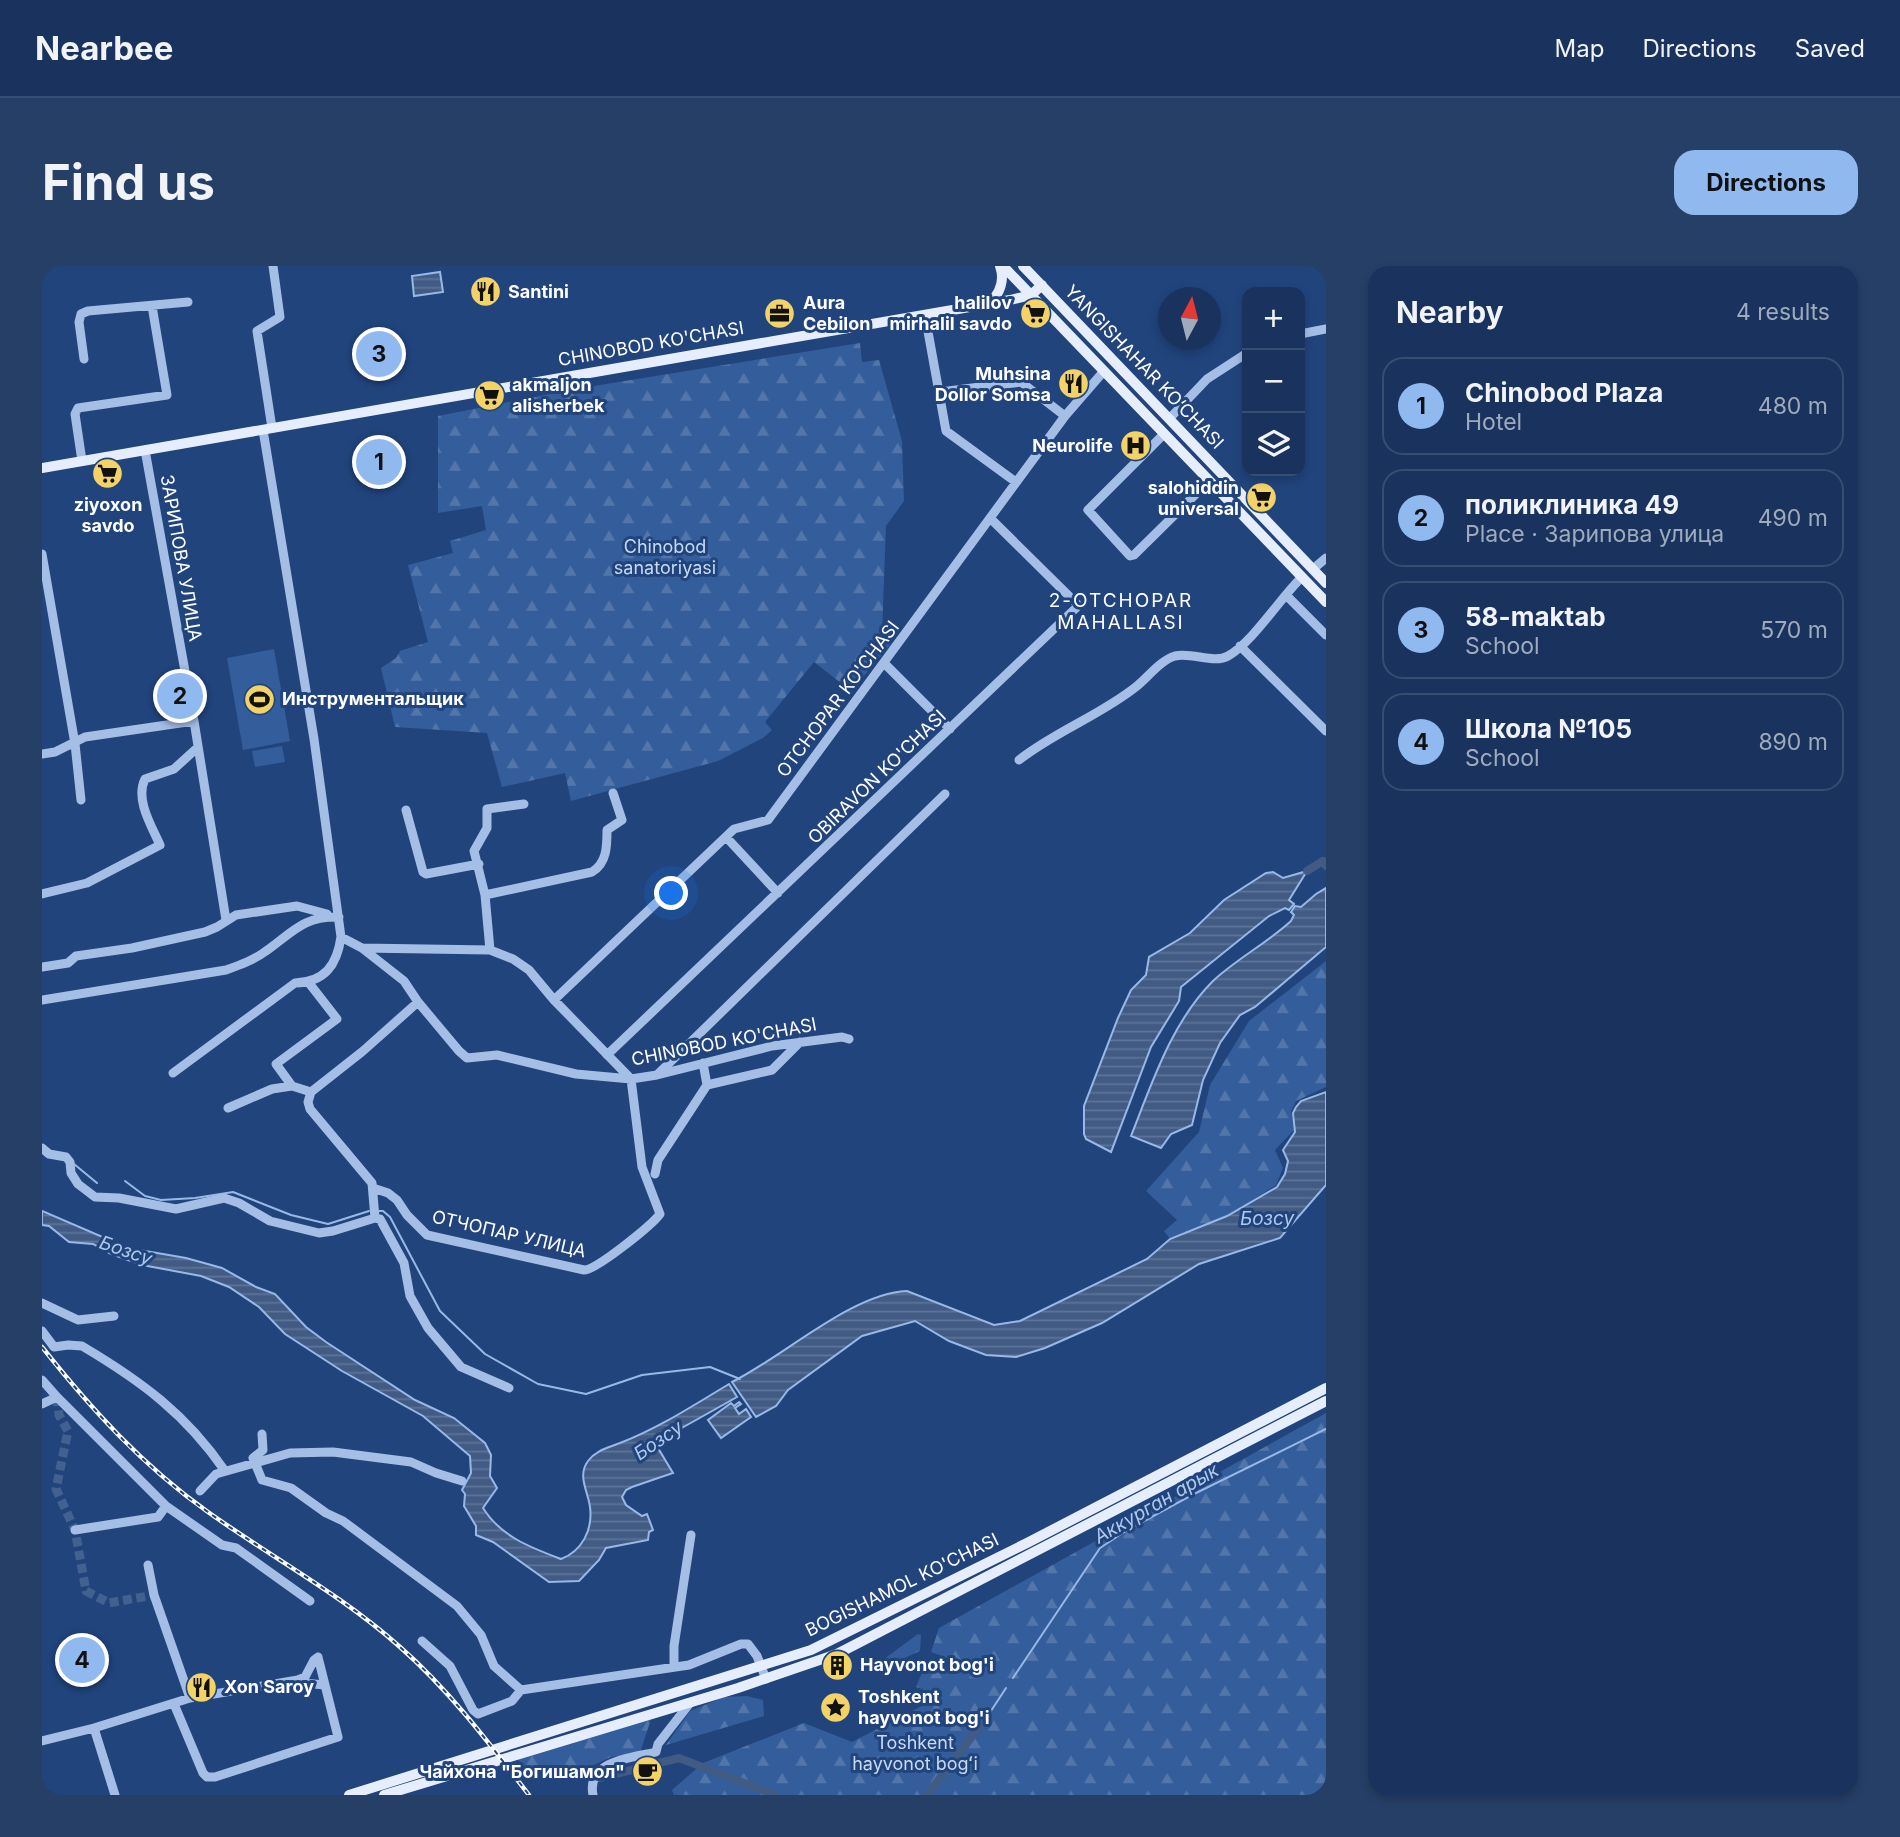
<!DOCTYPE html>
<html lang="en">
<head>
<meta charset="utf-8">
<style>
	body { margin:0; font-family:Inter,sans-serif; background:#263f67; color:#f1f3f6 }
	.controls { position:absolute; right:21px; top:21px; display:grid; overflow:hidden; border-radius:14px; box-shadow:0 4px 10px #0003 }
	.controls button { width:63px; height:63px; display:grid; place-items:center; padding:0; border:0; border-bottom:2px solid #374e73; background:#19335e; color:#f1f3f6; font:35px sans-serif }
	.compass { position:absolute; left:1116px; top:21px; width:63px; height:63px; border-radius:50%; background:#19335e; box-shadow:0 4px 10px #0003; rotate:7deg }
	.you { position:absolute; left:630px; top:628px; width:24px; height:24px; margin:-18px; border:5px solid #fff; border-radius:50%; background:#1a73e8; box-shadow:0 0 0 10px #1a73e833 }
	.badge { display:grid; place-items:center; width:46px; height:46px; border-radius:50%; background:#90b9f0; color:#111; font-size:23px; font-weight:700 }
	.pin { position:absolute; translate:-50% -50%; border:4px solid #fff; box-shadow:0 2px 7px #0006 }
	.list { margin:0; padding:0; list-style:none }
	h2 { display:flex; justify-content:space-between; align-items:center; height:91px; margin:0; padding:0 28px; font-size:30px }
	h2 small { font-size:23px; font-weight:400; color:#9faabc }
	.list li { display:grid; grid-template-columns:46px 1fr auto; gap:21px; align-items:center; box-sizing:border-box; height:98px; margin:0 14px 14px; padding:0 14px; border:2px solid #374e73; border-radius:21px }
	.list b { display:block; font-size:26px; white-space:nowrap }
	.list p { margin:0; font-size:23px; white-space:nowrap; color:#9faabc }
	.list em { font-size:23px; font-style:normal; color:#9faabc }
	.icon { flex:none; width:38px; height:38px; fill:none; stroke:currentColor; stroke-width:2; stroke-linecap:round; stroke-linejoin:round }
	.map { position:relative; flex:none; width:1284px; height:1529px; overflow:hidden; border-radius:21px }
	header { display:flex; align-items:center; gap:42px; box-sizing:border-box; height:98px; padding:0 35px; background:#19335e; border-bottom:2px solid #374e73 }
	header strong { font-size:33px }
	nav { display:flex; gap:38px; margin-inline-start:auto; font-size:24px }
	.intro { display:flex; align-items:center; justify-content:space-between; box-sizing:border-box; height:168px; padding:0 42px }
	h1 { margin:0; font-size:49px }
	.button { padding:18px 32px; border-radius:21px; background:#90b9f0; color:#111; font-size:24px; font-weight:700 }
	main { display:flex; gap:42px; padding:0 42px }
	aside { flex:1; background:#19335e; border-radius:21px; box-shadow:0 4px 10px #0003 }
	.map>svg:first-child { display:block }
	.grass { fill:url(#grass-dots) }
	.forest { fill:url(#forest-firs) }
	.pitch { fill:#345d9b }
	.water { fill:url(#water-rules); stroke:#98b9e7; stroke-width:2 }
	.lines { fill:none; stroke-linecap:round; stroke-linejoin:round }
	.stream { stroke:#98b9e7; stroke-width:2 }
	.canal { stroke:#415b85; stroke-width:8 }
	.minor-tunnel { stroke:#426090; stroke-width:9; stroke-dasharray:9 4.5; stroke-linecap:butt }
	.minor { stroke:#a4bee6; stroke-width:9 }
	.major { stroke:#e6edfd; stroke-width:10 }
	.rail-casing { stroke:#fff; stroke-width:4.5 }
	.rail { stroke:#21447d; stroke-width:2; stroke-dasharray:5; stroke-linecap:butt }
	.labels { text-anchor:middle; stroke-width:6; stroke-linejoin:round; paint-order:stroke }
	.poi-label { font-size:18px; font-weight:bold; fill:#fff; stroke:#21447d; text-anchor:start }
	.street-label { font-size:18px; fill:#fff; stroke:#21447d }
	.park-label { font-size:18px; fill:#c8daf5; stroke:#21447d }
	.neighbourhood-label { font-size:19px; letter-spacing:2px; fill:#fff; stroke:#21447d }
	.water-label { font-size:19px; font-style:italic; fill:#afc9ee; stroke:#21447d }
</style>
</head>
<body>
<header>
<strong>Nearbee</strong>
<nav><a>Map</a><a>Directions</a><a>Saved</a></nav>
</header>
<div class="intro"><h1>Find us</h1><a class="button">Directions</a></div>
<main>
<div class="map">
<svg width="1284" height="1529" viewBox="0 0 1284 1529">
	<defs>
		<pattern id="grass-dots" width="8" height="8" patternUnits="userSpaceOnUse" patternTransform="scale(1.75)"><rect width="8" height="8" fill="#345d9b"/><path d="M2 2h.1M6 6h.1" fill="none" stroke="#5275aa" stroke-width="1.8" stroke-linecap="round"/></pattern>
		<pattern id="forest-firs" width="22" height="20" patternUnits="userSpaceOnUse" patternTransform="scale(1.75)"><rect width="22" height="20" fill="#345d9b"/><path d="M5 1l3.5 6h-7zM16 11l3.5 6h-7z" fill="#5275aa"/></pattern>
		<pattern id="water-rules" width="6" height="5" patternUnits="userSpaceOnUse" patternTransform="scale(1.75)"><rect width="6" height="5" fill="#415b85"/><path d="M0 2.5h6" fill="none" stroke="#5e7497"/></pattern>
	</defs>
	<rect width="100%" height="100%" fill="#21447d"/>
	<!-- grass -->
	<path class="grass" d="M782 1439a10 10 0 1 1 20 0a10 10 0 1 1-20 0Z"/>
	<!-- forest -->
	<path class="forest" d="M818,77L820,96L837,94L860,175L862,235L844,260L840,368L850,377L809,425L772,396L723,456L730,464L721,472L676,495L529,535L523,507L460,521L445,467L353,461L339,402L354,392L358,385L386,376L366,299L411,287L408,275L444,264L440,240L396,247V150L533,123Z
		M1284,695V821L1254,835L1249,845L1253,863L1233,884L1241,902L1234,919L1185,950L1128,973L1122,965L1135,954L1104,925L1157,866L1168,819L1207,755Z
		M1284,1147V1529H632L630,1524L661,1497L762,1457L810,1476L899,1430L874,1421L883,1399L903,1408L908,1393L889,1386L897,1362Z
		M876,1368L879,1369L878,1385L840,1402L837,1401L838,1396Z
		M705,1430L721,1434L722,1450L624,1479L648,1445L682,1431Z
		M609,1453L598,1487L569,1491L545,1502L513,1504L497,1515L475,1493Z"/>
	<!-- pitch -->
	<path class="pitch" d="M232,383L248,475L201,484L185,392Z
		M240,480L243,496L213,501L210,485Z"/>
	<!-- water -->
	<path class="water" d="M398,6L401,26L372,30L370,10Z
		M1265,605L1247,634L1252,638L1247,644L1243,642L1227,650L1139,721L1137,735L1109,781L1069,886L1044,873L1042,868V840L1076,752L1089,724L1104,709L1107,691L1148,667L1182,634L1224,607L1231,606L1241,612Z
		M1284,622V681L1213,741L1198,749L1178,777L1161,814L1150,859L1129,868L1119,882L1089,870C1110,817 1130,755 1172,714C1196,692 1225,677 1249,655L1252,649L1249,646L1253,640L1259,641L1274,628Z
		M1284,826V919L1238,972L1157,998L1060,1057L1003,1082L974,1091L944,1089L907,1075L873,1055L820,1070L746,1124L734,1140L714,1151L690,1116C741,1091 810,1027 865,1025L952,1059L978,1055L1105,993L1128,973L1185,950L1235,921L1243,908L1246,895L1241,884L1253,866L1251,847L1254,841L1259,835Z
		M0,945L86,982L144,992L180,1002L214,1021L233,1028L264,1061L284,1076L373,1134L412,1152L443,1177L449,1189L448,1210L455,1222L441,1242C459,1271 490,1282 519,1293C540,1285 551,1264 548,1241C546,1225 535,1210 546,1195C554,1184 566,1182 578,1177C617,1162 652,1139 687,1118L695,1131L613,1177L631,1207L590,1221L584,1224L580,1231L584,1239L600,1250L605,1248L611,1264L607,1266L606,1274L564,1282L557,1294L537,1315L507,1316L451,1276L434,1269V1260L422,1240L423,1228L420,1224L429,1207L428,1190L381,1150L300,1105L243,1068L217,1041L187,1021L159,1010L100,999L69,988L51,978L27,976L7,960L0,959Z
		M697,1136L699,1138L693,1142L697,1148L704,1143L709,1151L679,1172L666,1154L689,1137L692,1140Z"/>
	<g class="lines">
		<!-- stream -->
		<path class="stream" d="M32,898L55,917
			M83,915L103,930L119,934L153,932L191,926L249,949L286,958L327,945
			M336,945H341L348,951L398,1045L443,1088L496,1118L544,1128L600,1109L668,1101L698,1113
			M971,1412L1058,1282L1082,1266L1150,1229L1284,1163
			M945,1451L964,1422"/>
		<!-- canal -->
		<path class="canal" d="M1265,605L1281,595L1284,600
			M558,1512L637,1492L733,1529
			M885,1529L945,1451"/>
		<!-- minor-tunnel -->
		<path class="minor-tunnel" d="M15,1131L17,1149L26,1165L14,1223L33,1264L44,1325L67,1337L112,1329"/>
		<!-- minor -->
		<path class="minor" d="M883,49L904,165L974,216
			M1258,68L1284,63
			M42,93L37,56L39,48L46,45L146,36
			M898,126L979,116L1023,150
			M1127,153L1165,113L1205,87
			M230,162L215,65L238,51L231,0
			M1122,168L1046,244L1088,290L1092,289L1167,215
			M103,184L152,455L184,654
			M40,195L33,148L36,142L125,129L110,40
			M0,288L33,478L39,534
			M1271,303L1284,292
			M1245,330L1284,369
			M1198,380L1284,465
			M843,398L908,463
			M0,488L13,486L43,471L152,455
			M977,494C1014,465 1059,449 1095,420C1106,411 1119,394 1133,390C1150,386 1172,398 1186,390C1211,376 1239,331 1260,311
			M364,544L381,606L384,608L437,598
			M684,571L736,627
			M0,628L45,617L118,579C109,559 93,533 103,513L132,503L155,482
			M443,629L550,606C565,597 565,580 565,564L580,554L571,527
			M299,671L320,682L448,684L471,693L487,704L512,734L589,813L600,901L618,948C609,960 554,1004 542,1004L385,969L365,949L355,934L346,927L331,922
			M320,682L362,715L376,736L417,785L425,792L455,789L534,808L589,813L615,809L730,780L800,771L807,773
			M448,684L443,629L432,585L445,562V543L482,538
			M0,701L26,697L34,690L90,682L163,666L175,661L194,649L255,640L285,648
			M267,717L295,753L234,798L250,820L269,826
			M0,734L184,704C198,699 212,694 224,685C251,666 261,650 297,651
			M512,734L692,563L726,554L1023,150L1062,105
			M565,789L1035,341V338L949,253
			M131,807L253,717C283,716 295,699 299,671L272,473L221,164
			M616,808L903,528
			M665,819L730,804L758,776
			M186,842L230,823L250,820
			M0,882L7,888L24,891L28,896L29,907L36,918L53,931L77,932L134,943L182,932L197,937L228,955L277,967L291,965L333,952L338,953L362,997L368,1030L386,1062L419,1101L467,1122
			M613,908L616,894L665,819L661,797
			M333,952L330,917L268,843L266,836L269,826L321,785L376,736
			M0,1037L36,1054L72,1050
			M0,1065L12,1081L26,1079L40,1080C99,1115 144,1148 183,1205
			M0,1114L15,1131L0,1138
			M15,1131L124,1240L180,1279L194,1282L268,1335
			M220,1168L221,1184L211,1192L220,1214L249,1222L284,1247L301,1255L415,1340L439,1369L452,1400L479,1424
			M158,1225L174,1208L248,1187L291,1186L369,1196L394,1207L420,1215
			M33,1264L116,1251L124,1240
			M106,1299L112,1329L148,1432
			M380,1375L408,1400L431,1444L436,1448L470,1435L479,1424L647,1399L699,1378H706L715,1390L724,1413
			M632,1401V1380L649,1269
			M256,1414L261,1417L283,1419
			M132,1438L161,1507L165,1511H173L296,1471L276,1391
			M52,1462L73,1529
			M0,1475L52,1462L148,1432L256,1414L263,1411L272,1394L276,1391
			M551,1529C544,1494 590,1492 614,1486L616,1478L648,1437"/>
		<!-- major -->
		<path class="major" d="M961,0L1284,336
			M981,0L1284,317
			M948,37C958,27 963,14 958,0
			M0,202L968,34L989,29L1000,19
			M307,1529L769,1384L985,1277L1284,1122
			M342,1529L696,1422L795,1388L1284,1135"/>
		<defs>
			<path id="rail" d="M0,1081C49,1143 101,1200 166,1246C229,1291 300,1329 358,1381C407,1424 447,1477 487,1529"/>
		</defs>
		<!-- rail casing -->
		<use href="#rail" class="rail-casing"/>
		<!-- rail -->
		<use href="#rail" class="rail"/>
	</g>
	<!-- icons -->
	<defs>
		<symbol id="restaurant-disc" viewBox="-11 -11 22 22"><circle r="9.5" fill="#f3d266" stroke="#21447d"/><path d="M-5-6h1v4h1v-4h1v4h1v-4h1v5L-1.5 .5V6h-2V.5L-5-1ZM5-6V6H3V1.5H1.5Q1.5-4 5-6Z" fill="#111"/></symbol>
		<symbol id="office-disc" viewBox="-11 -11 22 22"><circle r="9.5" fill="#f3d266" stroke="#21447d"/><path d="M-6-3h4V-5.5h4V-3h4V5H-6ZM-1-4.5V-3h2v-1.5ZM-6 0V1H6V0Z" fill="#111"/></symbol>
		<symbol id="supermarket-disc" viewBox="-11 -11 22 22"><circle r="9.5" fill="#f3d266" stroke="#21447d"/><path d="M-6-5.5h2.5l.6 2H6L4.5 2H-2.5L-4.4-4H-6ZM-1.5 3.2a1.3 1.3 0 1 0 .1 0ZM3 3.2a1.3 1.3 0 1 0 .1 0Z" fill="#111"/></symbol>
		<symbol id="hospital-disc" viewBox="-11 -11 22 22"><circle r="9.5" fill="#f3d266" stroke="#21447d"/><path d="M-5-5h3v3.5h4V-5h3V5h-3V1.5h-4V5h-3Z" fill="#111"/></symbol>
		<symbol id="stadium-disc" viewBox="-11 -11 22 22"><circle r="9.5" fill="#f3d266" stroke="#21447d"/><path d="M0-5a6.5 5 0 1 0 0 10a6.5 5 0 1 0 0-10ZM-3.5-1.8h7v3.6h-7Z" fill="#111"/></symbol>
		<symbol id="building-disc" viewBox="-11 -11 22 22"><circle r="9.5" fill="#f3d266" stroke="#21447d"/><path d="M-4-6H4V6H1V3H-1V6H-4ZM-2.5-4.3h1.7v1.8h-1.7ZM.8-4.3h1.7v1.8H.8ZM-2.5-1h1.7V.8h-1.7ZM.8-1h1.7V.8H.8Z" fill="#111"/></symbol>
		<symbol id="sight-disc" viewBox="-11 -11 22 22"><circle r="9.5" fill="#f3d266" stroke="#21447d"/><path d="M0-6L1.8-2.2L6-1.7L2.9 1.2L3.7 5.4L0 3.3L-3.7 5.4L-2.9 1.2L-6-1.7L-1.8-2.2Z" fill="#111"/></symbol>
		<symbol id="cafe-disc" viewBox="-11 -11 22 22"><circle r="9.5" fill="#f3d266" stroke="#21447d"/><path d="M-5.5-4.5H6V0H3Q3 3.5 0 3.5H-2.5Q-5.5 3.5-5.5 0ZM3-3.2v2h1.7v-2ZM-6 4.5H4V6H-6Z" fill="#111"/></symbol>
	</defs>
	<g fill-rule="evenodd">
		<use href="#restaurant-disc" x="426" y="8" width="35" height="35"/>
		<use href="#office-disc" x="720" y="30" width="35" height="35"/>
		<use href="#supermarket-disc" x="976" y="30" width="35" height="35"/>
		<use href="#restaurant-disc" x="1014" y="100" width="35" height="35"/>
		<use href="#supermarket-disc" x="430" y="112" width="35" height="35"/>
		<use href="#hospital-disc" x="1076" y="162" width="35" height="35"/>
		<use href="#supermarket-disc" x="48" y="190" width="35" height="35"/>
		<use href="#supermarket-disc" x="1202" y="214" width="35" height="35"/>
		<use href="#stadium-disc" x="200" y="416" width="35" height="35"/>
		<use href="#building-disc" x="778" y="1382" width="35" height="35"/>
		<use href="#restaurant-disc" x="142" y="1404" width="35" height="35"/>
		<use href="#sight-disc" x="776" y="1424" width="35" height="35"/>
		<use href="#cafe-disc" x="588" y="1488" width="35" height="35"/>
	</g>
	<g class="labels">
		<!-- poi labels -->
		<g class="poi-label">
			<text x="466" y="32">Santini</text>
			<text x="761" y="43">Aura<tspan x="761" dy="21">Cebilon</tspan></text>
			<text x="970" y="43" text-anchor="end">halilov<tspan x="970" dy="21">mirhalil savdo</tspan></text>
			<text x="1009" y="114" text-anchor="end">Muhsina<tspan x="1009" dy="21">Dollor Somsa</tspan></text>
			<text x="470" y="125">akmaljon<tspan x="470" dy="21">alisherbek</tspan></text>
			<text x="1071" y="186" text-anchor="end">Neurolife</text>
			<text x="1197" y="228" text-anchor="end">salohiddin<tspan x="1197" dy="21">universal</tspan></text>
			<text x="66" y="245" text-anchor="middle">ziyoxon<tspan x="66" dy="21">savdo</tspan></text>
			<text x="240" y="439">Инструментальщик</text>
			<text x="818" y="1405">Hayvonot bog'i</text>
			<text x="182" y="1427">Xon Saroy</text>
			<text x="816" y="1437">Toshkent<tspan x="816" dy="21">hayvonot bog'i</tspan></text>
			<text x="583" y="1512" text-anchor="end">Чайхона "Богишамол"</text>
		</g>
		<!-- street labels -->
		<g class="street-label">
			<text transform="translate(609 78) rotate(-10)" y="6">CHINOBOD KO'CHASI</text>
			<text transform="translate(1102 101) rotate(46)" y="6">YANGISHAHAR KO‘CHASI</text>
			<text transform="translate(139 292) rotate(80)" y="6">ЗАРИПОВА УЛИЦА</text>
			<text transform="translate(796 433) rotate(-53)" y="6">OTCHOPAR KO'CHASI</text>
			<text transform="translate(835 511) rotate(-44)" y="6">OBIRAVON KO'CHASI</text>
			<text transform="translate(682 776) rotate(-11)" y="6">CHINOBOD KO'CHASI</text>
			<text transform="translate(467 968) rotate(13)" y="6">ОТЧОПАР УЛИЦА</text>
			<text transform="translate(860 1319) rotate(-26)" y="6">BOGISHAMOL KO'CHASI</text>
		</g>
		<!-- park labels -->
		<g class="park-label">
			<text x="623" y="287">Chinobod<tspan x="623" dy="21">sanatoriyasi</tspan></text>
			<text x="873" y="1483">Toshkent<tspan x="873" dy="21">hayvonot bogʻi</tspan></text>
		</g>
		<!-- neighbourhood labels -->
		<g class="neighbourhood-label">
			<text x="1079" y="341">2-OTCHOPAR<tspan x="1079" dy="22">MAHALLASI</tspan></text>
		</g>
		<!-- water labels -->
		<g class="water-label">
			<text x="1225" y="959">Бозсу</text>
			<text transform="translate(84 984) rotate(19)" y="7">Бозсу</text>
			<text transform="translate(616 1174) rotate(-34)" y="7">Бозсу</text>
			<text transform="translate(1114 1237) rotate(-30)" y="7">Аккурган арык</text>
		</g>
	</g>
</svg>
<div class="controls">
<button>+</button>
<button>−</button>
<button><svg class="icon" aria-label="layers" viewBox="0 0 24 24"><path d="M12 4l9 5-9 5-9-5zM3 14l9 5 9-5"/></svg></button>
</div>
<svg class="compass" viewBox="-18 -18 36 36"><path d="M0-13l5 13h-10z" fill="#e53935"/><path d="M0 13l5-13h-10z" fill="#9faabc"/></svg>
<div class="you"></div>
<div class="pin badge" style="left:337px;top:196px">1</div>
<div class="pin badge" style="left:138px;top:430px">2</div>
<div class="pin badge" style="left:337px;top:88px">3</div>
<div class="pin badge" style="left:40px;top:1394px">4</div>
</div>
<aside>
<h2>Nearby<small>4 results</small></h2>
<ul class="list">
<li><span class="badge">1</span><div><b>Chinobod Plaza</b><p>Hotel</p></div><em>480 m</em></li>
<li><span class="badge">2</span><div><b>поликлиника 49</b><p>Place · Зарипова улица</p></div><em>490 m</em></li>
<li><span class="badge">3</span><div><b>58-maktab</b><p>School</p></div><em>570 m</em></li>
<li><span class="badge">4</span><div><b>Школа №105</b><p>School</p></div><em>890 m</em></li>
</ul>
</aside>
</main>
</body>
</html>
